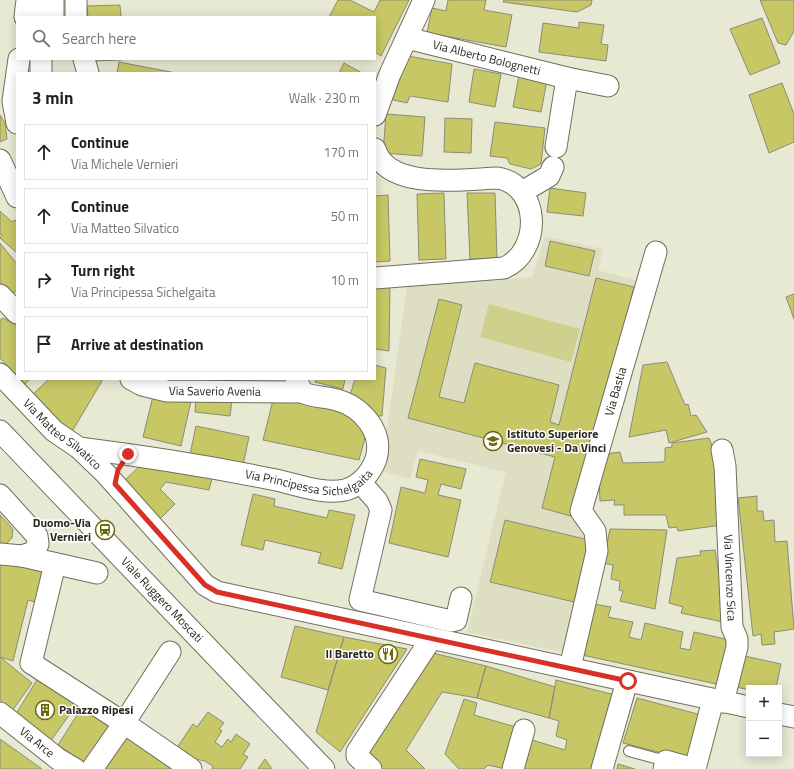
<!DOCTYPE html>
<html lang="en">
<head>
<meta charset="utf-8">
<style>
	body { margin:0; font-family:"Titillium Web",sans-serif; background:#f2f2f2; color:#222 }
	.controls { position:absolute; right:12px; bottom:12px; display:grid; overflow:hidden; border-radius:0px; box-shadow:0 2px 10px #0003 }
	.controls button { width:36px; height:36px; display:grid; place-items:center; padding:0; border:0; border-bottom:1px solid #e0e0e0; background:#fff; color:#222; font:20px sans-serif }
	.stop { position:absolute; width:12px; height:12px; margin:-9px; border:3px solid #d93025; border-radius:50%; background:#fff }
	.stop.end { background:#d93025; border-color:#fff; box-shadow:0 1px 4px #0008 }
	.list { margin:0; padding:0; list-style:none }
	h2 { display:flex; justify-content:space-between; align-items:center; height:52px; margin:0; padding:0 16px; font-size:17px }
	h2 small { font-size:13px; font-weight:400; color:#767676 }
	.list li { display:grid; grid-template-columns:26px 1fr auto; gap:12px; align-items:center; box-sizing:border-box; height:56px; margin:0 8px 8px; padding:0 8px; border:1px solid #e0e0e0; border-radius:0px }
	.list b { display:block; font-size:15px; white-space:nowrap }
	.list p { margin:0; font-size:13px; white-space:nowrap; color:#767676 }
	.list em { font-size:13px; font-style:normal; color:#767676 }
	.icon { flex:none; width:22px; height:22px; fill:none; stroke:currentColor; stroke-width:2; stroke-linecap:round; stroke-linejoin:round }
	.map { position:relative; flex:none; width:794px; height:769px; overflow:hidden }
	.search { position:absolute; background:#fff; box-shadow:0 2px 10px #0003; left:16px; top:16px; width:360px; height:44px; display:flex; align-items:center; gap:10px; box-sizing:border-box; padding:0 14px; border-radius:0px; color:#767676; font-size:15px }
	.panel { position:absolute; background:#fff; box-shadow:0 2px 10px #0003; left:16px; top:72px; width:360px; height:308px; border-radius:0px }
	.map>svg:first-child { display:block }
	.built { fill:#dedfc2 }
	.pitch { fill:#cfd08d }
	.building { fill:#c7c766; stroke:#8b8c77 }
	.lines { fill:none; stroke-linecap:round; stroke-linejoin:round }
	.lane-casing { stroke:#6f705c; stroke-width:12 }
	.street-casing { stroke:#6f705c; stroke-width:23 }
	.lane { stroke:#fff; stroke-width:10 }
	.street { stroke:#fff; stroke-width:21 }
	.route { stroke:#d93025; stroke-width:5 }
	.labels { text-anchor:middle; stroke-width:3; stroke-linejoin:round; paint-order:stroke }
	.street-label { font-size:12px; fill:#282820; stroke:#fff }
	.poi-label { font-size:12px; font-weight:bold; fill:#282820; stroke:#fff; text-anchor:start }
</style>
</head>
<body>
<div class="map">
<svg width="794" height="769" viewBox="0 0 794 769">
	<rect width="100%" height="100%" fill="#e8e9d3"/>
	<!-- built -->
	<path class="built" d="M545,236L603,249L598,270L641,281L581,533L594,537L565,653L467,632L506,472L418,451L410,479L378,470L387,430L407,286L532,277Z"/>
	<!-- pitch -->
	<path class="pitch" d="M489,304L580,329L571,362L480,337Z"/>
	<!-- building -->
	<path class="building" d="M338,0H350L374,12L380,0H409L381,56L375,52V17H329Z
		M448,0H486L484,10L512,15L506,47L427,33L432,8L446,11Z
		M504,0H592L591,5L577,12L503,2Z
		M760,0H794V31L786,45L778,43Z
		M120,5L121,17H88L87,6Z
		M762,18L780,63L750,75L730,29Z
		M579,22L604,25L601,44L608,45L606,61L539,52L543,23L579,28Z
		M408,56L452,64L448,102L410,96L407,103L389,99Z
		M89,59H122V60L90,61Z
		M119,62L176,73H117Z
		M344,63L362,73H339Z
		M474,69L501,74L495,107L469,102Z
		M519,75L547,80L541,112L513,107Z
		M782,83L794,114V142L769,153L749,95Z
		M386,114L425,117L422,156L383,153Z
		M0,115L5,123L7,139L0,142Z
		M445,118L472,119L471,153L444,152Z
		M495,122L545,128L541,164L531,169L510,164L507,158L490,156Z
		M550,188L586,193L583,216L547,212Z
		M444,193L446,259L419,260L417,194Z
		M467,193H495L497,258L470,259Z
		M388,195L390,261L375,262V196Z
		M0,211L12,222L15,220L17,222V253L0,238L2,235L0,234Z
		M550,241L595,251L589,276L545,266Z
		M0,243L17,264V290L7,299L0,291Z
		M596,278L634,287L574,517L542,508L555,457L408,418L439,299L462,305L439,397L464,403L475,363L559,385L550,422L559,425Z
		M390,283L389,351L375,349V284Z
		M794,294V319L786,297Z
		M3,318L17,325V377L0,358V320Z
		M667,362L685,405L688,404L691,416L696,415L707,432L669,443L666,430L629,437L643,365Z
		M375,365L386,368L382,416H372L350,395L355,379H375Z
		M19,379H30L24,385Z
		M49,379H99L102,381L70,435L32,395Z
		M202,379H234L233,382Z
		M316,379H345L343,389L315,382Z
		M154,392L191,401L181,446L143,437Z
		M196,396L232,400L230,416L195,412Z
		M274,396L337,406L361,420L366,434L359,460L263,440Z
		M196,426L249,437L243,465L190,454Z
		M709,438L721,469L722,525L678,531L677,527L669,528L666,515H624V505H614L615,500L600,501L598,455L620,452L623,463L663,462L665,460V448L672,447V443Z
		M420,459L466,469L461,489L441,484L438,495L461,500L448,557L389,543L401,487L425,493L428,480L416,477Z
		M145,461L213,475L209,490L166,482L160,489L175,504L160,519L124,481Z
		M253,494L275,499L274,506L327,518L329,510L355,515L342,569L318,563L321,553L265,540L263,550L241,545Z
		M757,496V511H763L764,521L774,520L775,542L787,541L794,629L774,632L775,644L762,645L761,634L753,636L738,498Z
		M0,515L13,529L12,538L5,545L0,544Z
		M505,520L589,540L574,602L490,582Z
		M610,529L667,530L655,609L620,601L623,591L619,590L620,581L611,579L613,565L603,563Z
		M715,550L726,617L723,622L681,613L683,607L669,603L677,558L701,555L700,551Z
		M0,559L49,572L41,604L28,600L13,661L0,657Z
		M594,604L611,607L608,617L633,622L629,637L641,640L645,623L683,632L680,648L690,650L694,632L730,640L721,685L582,655Z
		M295,626L344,637L328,690L281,677Z
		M344,637L407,649L340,752L316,732Z
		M429,652L486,666L477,698L442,692L406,750L425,769H379L364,754Z
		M740,655L781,664L776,688H749V690L732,686Z
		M0,657L32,683L10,714L0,706Z
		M486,666L555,687L549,718L477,698Z
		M38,678L77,704L50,742L14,717Z
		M556,680L615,695L594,769H518L529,739L565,750L567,740L556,736L559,721L549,718Z
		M637,698L705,716L693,761L623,743Z
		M464,699L477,703L474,715L516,727L505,769L488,765L484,769H459L445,754Z
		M82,707L113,728L87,765L58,745Z
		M208,712L224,723L219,729L222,731L215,742L222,747L228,739L231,742L236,734L250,744L243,754L248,757L240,769H212L213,766L203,760L202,761L199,759L197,763L176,749L193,724L197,727Z
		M127,735L179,769H103Z
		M0,739L42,769H0Z
		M265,759L272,769H258Z
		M618,764L635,769H617Z"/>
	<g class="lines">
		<defs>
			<path id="lane" d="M629,751L666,761"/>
			<g id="street">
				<path d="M38,0L40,17"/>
				<path d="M76,0V17"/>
				<path d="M25,17L27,0"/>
				<path d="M53,17V0"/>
				<path id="s1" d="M407,38L567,78L608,86"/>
				<path d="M41,59V73"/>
				<path d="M84,59L88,73"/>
				<path d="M375,115L390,74L424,0"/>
				<path d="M17,123L13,101L19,59"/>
				<path d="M556,147L567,78"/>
				<path d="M375,149C387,191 464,179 498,178C541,186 542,251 504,268L375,278"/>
				<path d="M0,160L17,197"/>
				<path d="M522,192L549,176L553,167"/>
				<path d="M0,295L17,313"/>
				<path id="s2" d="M0,374L54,431L79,448L106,474L205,585L217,592L749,707"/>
				<path id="s3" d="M131,379L142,385L167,391L302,392"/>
				<path id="s4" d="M0,431L324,769"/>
				<path id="s5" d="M79,448C143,456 207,466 271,479C294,483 321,495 345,490C360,486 371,473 376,459C384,432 362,407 337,400C325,396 313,398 302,392L296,379"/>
				<path id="s6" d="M722,450L725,466L732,627L737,639V647L723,702"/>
				<path d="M361,483L377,501L381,510L360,600L451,621L456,620L461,598"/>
				<path d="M0,495L37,536L38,544L34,552L22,556"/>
				<path d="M0,554L22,556L97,573"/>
				<path d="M55,564L31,663L124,723L92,769"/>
				<path d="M170,652L124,723L191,769"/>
				<path id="s7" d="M570,668L597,551L595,531L581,511L656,252"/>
				<path id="s8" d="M0,713L58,759L75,769"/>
				<path d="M779,714L794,717"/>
				<path d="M371,769L357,756V752L431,639"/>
				<path d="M513,769L524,730"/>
				<path d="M602,769L627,681"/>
				<path d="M664,769L666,761L695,769L713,700"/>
			</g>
		</defs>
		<!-- lane casing -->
		<use href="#lane" class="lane-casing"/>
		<!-- street casing -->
		<use href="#street" class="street-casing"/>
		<!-- lane -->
		<use href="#lane" class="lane"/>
		<!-- street -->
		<use href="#street" class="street"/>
	</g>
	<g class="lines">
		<!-- route -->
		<path class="route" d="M128,454L118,470L115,484L205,585L217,592L628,681"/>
	</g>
	<!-- icons -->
	<defs>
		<symbol id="school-ring" viewBox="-11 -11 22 22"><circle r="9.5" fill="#fff" stroke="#6b6a07" stroke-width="1.5"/><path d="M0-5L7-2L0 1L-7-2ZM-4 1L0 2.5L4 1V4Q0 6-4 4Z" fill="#6b6a07"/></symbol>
		<symbol id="station-ring" viewBox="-11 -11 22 22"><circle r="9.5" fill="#fff" stroke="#6b6a07" stroke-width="1.5"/><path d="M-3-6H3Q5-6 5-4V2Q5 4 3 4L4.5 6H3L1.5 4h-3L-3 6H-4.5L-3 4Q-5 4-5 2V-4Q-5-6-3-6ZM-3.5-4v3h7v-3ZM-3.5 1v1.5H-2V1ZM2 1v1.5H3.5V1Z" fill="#6b6a07"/></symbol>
		<symbol id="restaurant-ring" viewBox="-11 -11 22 22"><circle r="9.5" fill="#fff" stroke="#6b6a07" stroke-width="1.5"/><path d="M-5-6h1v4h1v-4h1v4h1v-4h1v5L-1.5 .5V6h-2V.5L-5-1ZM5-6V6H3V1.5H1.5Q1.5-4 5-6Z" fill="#6b6a07"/></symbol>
		<symbol id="building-ring" viewBox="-11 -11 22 22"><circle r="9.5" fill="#fff" stroke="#6b6a07" stroke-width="1.5"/><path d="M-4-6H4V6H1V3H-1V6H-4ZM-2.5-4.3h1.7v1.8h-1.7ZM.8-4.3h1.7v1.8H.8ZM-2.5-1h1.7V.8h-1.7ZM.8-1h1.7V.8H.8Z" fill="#6b6a07"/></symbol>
	</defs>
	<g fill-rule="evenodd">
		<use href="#school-ring" x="482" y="430" width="22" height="22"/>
		<use href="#station-ring" x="94" y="519" width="22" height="22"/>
		<use href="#restaurant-ring" x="377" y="643" width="22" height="22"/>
		<use href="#building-ring" x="34" y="699" width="22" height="22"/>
	</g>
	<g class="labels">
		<!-- street labels -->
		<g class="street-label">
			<text dy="4" stroke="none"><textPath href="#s1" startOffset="82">Via Alberto Bolognetti</textPath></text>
			<text dy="4" stroke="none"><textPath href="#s3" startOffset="86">Via Saverio Avenia</textPath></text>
			<text dy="4" stroke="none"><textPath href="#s7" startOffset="289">Via Bastia</textPath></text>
			<text dy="4" stroke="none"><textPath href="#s2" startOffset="87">Via Matteo Silvatico</textPath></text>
			<text dy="4" stroke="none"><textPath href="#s5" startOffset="235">Via Principessa Sichelgaita</textPath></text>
			<text dy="4" stroke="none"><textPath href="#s6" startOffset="128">Via Vincenzo Sica</textPath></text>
			<text dy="4" stroke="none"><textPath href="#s4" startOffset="234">Viale Ruggero Moscati</textPath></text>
			<text dy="4" stroke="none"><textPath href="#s8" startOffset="47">Via Arce</textPath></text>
		</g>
		<!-- poi labels -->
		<g class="poi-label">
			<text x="507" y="438">Istituto Superiore<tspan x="507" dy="14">Genovesi - Da Vinci</tspan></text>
			<text x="91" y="527" text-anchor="end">Duomo-Via<tspan x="91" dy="14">Vernieri</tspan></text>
			<text x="374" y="658" text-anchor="end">Il Baretto</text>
			<text x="59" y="714">Palazzo Ripesi</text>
		</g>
	</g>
</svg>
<div class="controls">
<button>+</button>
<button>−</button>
</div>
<div class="stop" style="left:628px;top:681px"></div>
<div class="stop end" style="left:128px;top:454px"></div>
<div class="search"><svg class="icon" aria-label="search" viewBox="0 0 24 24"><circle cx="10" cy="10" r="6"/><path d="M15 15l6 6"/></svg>Search here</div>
<section class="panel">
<h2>3 min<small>Walk · 230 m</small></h2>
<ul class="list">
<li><svg class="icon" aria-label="ahead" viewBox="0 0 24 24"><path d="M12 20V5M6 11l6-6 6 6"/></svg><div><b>Continue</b><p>Via Michele Vernieri</p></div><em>170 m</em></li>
<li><svg class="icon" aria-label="ahead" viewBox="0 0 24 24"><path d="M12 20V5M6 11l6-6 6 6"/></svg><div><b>Continue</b><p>Via Matteo Silvatico</p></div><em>50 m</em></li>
<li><svg class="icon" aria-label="right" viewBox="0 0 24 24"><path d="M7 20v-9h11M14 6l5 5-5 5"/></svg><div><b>Turn right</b><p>Via Principessa Sichelgaita</p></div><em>10 m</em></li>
<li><svg class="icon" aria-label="arrive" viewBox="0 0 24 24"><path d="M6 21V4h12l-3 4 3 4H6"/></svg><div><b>Arrive at destination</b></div></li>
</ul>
</section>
</div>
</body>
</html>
